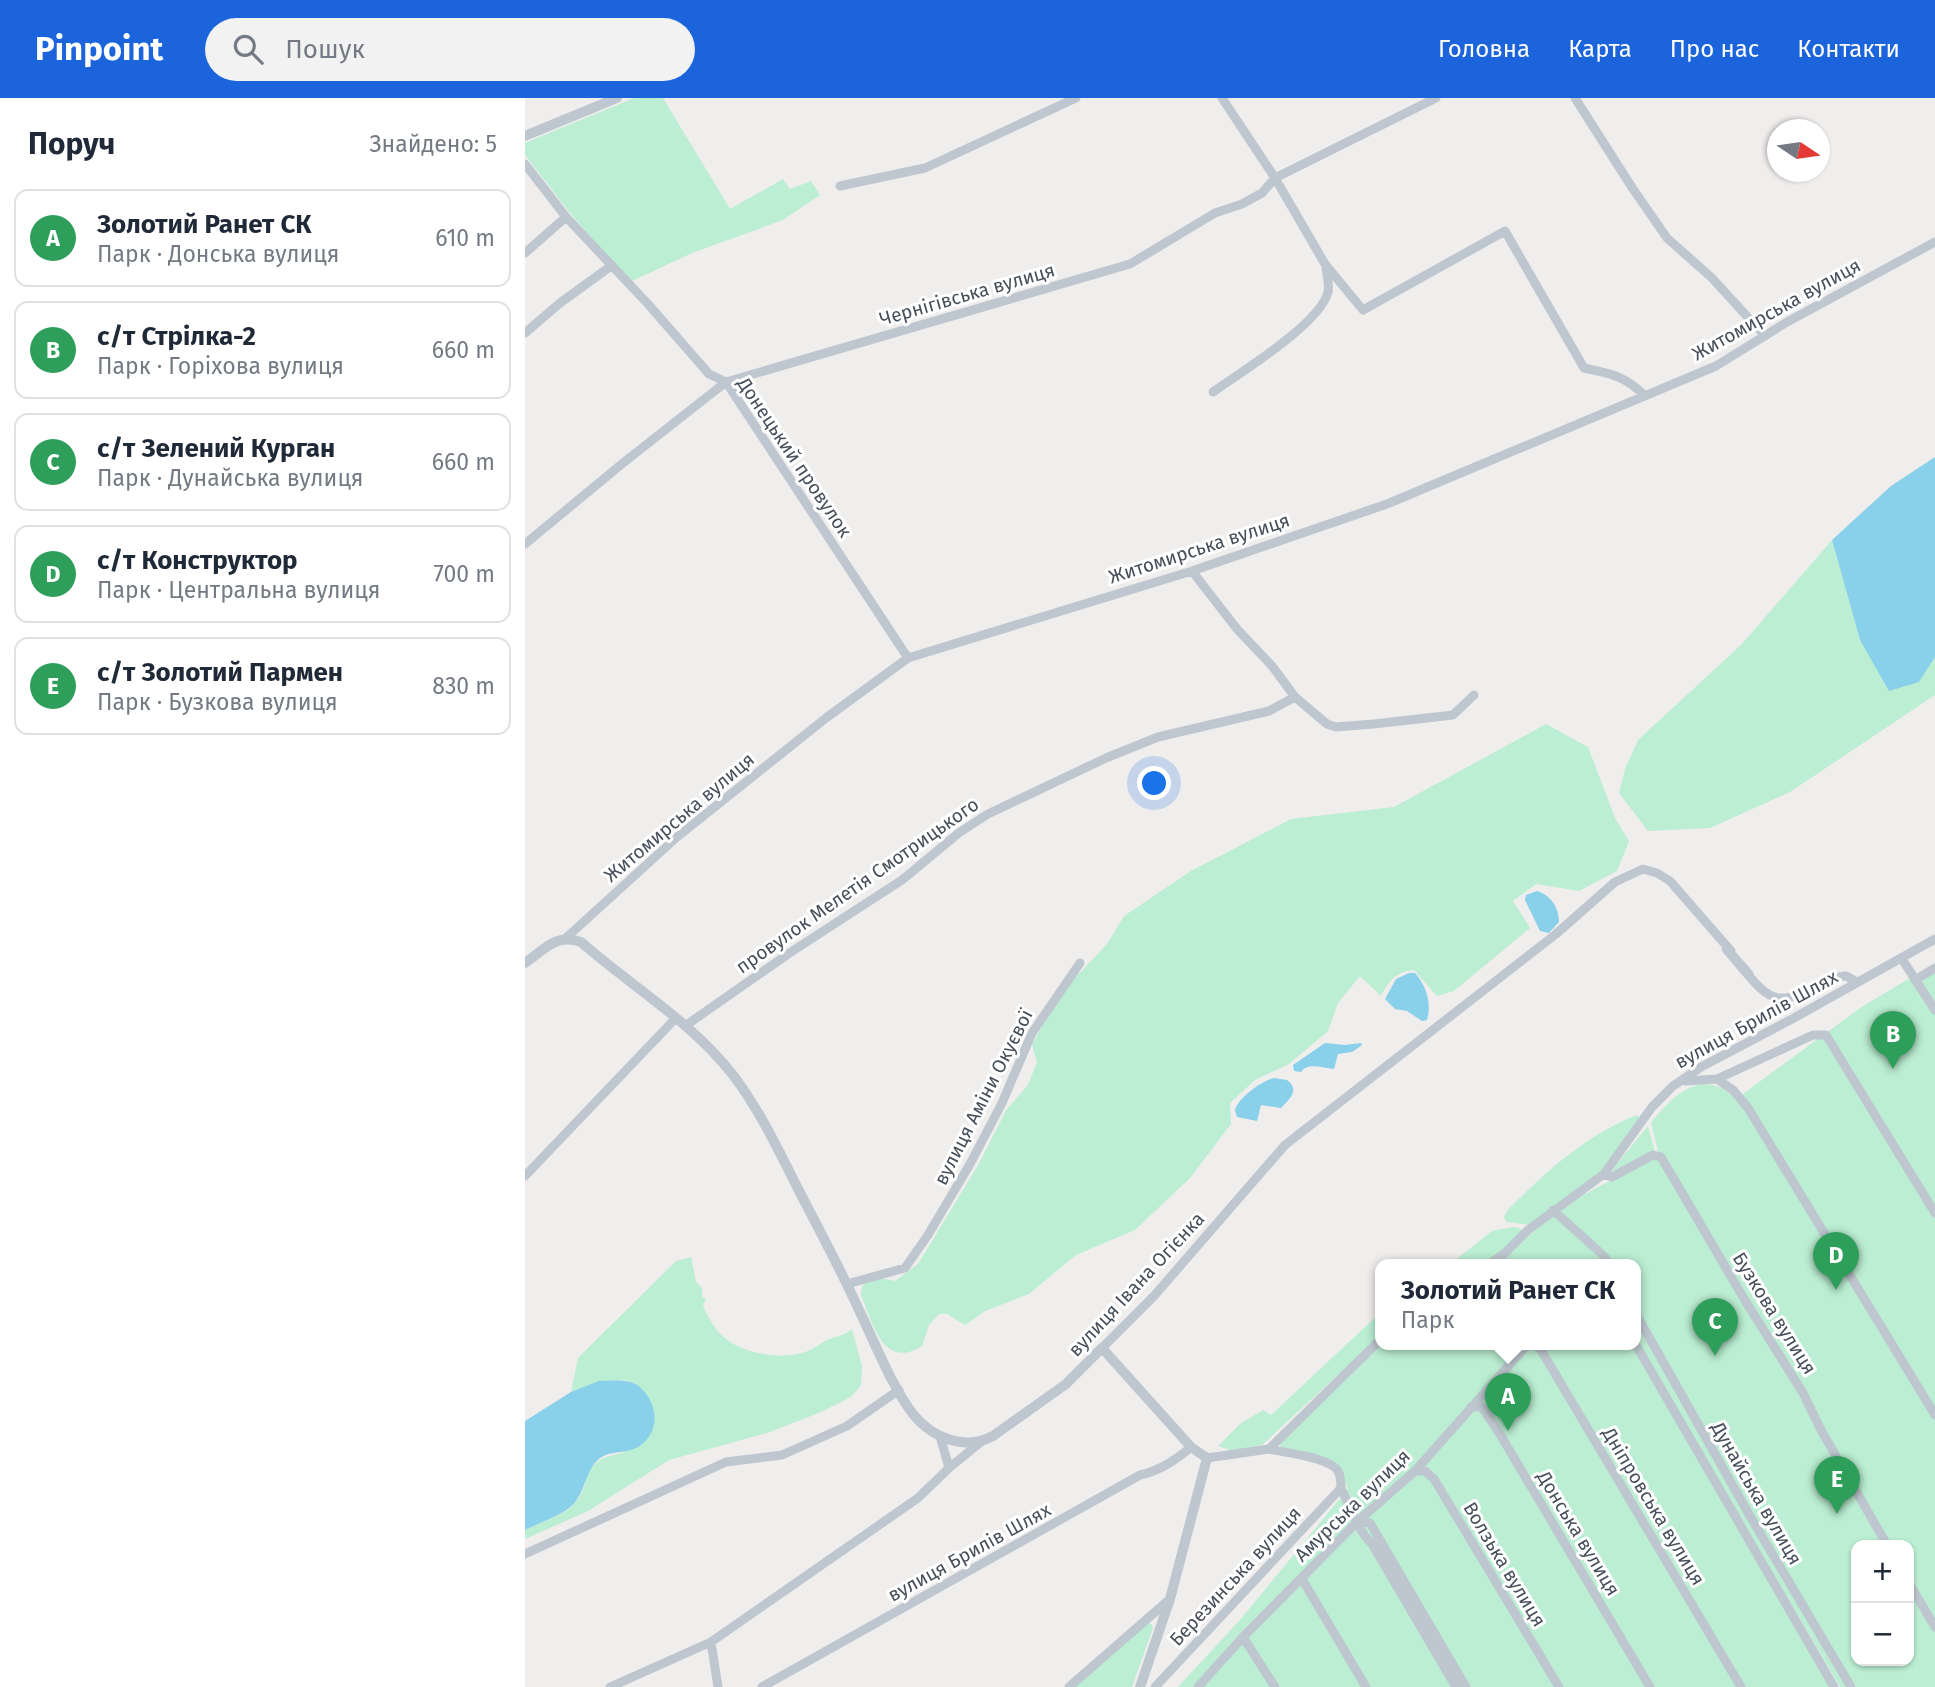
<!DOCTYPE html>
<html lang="uk">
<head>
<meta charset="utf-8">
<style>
	body { margin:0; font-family:"Fira Sans",sans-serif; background:#f2f2f3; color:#1f2937 }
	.controls { position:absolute; right:21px; bottom:21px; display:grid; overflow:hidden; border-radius:14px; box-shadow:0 2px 5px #0004 }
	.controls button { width:63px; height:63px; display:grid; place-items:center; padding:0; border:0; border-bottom:2px solid #e0e1e3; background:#fff; color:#1f2937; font:35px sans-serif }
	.compass { position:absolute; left:1242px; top:21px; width:63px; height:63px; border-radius:50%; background:#fff; box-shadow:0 2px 5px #0004; rotate:103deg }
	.you { position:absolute; left:630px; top:686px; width:24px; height:24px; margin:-18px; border:5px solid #fff; border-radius:50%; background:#1a73e8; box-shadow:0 0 0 10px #1a73e833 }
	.badge { display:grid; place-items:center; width:46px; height:46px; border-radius:50%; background:#1b64dc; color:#fff; font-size:23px; font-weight:700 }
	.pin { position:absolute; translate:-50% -58px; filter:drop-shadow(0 2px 4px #0008) }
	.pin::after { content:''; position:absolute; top:37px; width:24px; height:21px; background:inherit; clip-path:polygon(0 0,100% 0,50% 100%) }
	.popup { position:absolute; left:850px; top:1161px; width:266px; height:91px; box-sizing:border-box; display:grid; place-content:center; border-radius:14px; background:#fff; filter:drop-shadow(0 2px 5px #0005); font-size:23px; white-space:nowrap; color:#747a83 }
	.popup b { font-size:26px; color:#1f2937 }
	.popup::after { content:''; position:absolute; left:50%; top:100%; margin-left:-14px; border:14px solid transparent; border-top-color:#fff }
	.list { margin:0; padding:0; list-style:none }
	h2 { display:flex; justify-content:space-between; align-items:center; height:91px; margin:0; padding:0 28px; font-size:30px }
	h2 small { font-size:23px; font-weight:400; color:#747a83 }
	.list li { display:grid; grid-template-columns:46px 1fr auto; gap:21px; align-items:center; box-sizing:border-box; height:98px; margin:0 14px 14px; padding:0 14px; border:2px solid #e0e1e3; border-radius:14px }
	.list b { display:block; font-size:26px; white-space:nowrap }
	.list p { margin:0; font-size:23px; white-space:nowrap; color:#747a83 }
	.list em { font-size:23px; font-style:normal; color:#747a83 }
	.icon { flex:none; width:38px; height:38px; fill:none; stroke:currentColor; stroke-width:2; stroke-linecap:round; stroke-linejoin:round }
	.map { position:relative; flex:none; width:1410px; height:1589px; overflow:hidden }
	header { display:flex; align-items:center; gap:42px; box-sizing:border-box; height:98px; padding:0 35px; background:#1b64dc; color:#fff }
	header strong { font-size:33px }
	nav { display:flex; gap:38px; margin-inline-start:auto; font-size:24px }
	.search { width:490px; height:63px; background:#f2f2f3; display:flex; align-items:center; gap:18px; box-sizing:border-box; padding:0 24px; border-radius:38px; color:#747a83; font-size:26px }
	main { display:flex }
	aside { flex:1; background:#fff }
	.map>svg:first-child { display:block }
	.green { fill:#bbeed2; fill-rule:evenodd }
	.water { fill:#89d0ea }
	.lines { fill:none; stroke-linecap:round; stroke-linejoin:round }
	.minor { stroke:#bec7cf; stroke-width:9 }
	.tertiary { stroke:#bec7cf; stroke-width:10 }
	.labels { text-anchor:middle; stroke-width:6; stroke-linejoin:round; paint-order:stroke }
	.street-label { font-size:19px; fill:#464f5a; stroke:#fff }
</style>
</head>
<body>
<header>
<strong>Pinpoint</strong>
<div class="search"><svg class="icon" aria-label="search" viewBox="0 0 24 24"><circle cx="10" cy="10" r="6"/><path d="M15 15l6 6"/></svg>Пошук</div>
<nav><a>Головна</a><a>Карта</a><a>Про нас</a><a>Контакти</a></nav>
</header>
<main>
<aside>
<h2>Поруч<small>Знайдено: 5</small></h2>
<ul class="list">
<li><span class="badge" style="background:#2e9e5b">A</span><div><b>Золотий Ранет СК</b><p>Парк · Донська вулиця</p></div><em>610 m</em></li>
<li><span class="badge" style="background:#2e9e5b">B</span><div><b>с/т Стрілка-2</b><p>Парк · Горіхова вулиця</p></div><em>660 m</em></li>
<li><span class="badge" style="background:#2e9e5b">C</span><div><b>с/т Зелений Курган</b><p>Парк · Дунайська вулиця</p></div><em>660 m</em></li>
<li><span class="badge" style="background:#2e9e5b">D</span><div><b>с/т Конструктор</b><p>Парк · Центральна вулиця</p></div><em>700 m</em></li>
<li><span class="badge" style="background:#2e9e5b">E</span><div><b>с/т Золотий Пармен</b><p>Парк · Бузкова вулиця</p></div><em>830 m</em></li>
</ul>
</aside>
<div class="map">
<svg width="1410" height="1589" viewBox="0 0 1410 1589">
	<rect width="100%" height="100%" fill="#f0eded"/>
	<!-- green -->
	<path class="green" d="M109,0H138L205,111L258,81L265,91L286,83L295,97L258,122L167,155L105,184L45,115L0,57V45Z
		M1307,442L1335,542L1394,584L1410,559V597L1265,694L1185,730L1123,733L1094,695L1100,671L1113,642L1217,546Z
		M1021,626L1063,649L1090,720L1104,743L1092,773L1054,793L1011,786L988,803L1005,830L929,893L912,898L889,872C870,874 865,882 856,898L835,878L813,905L803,933L764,966L730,982L705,1005L706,1026L665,1080L610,1132L551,1157L504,1196L460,1213L440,1227L422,1216H414L404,1227L397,1248C358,1272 349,1227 336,1198C336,1175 354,1180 370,1183L393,1166L452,1069L482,1011L503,987L512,964L507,947L523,916L549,881L582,846L599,818L666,773L766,721L869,709Z
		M1410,865V1589H1315L1206,1404L1313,1589H653L714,1523L823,1391L813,1367L801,1360L757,1351L755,1347L759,1340L855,1247H1111V1167H967L1043,1105L1134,1057L1126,1025C1148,997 1177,968 1211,1001L1335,910ZM1331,1447H1384V1563H1331Z
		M1112,1017L1115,1020L1074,1076L1005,1127L981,1124L979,1119L982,1113C1018,1076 1062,1036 1112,1017Z
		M1123,1028L1130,1054L1086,1076L1090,1068Z
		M988,1129L995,1130L997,1133L980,1152L957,1167H924L967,1133Z
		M166,1159L171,1184L177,1190V1199L181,1201L178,1208C184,1220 189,1231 200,1240C218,1256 260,1263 283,1253C290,1250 296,1245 302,1242C311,1238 320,1238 327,1231L337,1268L336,1287L326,1299L296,1314L245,1334L144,1362L63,1413L0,1441V1432C14,1425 33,1419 45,1410C72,1387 48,1363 98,1355L126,1306C123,1301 121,1295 117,1291C101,1273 65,1287 46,1294L53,1260L151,1163Z
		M855,1215V1238L737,1347L709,1353L693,1348L715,1326L738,1312L746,1317Z
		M622,1525L627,1526L628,1530L607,1589H548Z"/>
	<!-- water -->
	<path class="water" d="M1410,359V559L1394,584L1364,593L1335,542L1307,442L1366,388Z
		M1012,793C1026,797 1034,810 1034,824L1024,835L1015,833L1000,802L1001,797Z
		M884,875H890C901,887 907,905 902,922L897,923L882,913L870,911L860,901L871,881Z
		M800,945L820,947L836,945L837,947L827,954L813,956L809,971C798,970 782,964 776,974L769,973L768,967Z
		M749,980L762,982C775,992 765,1001 756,1010L736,1007L732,1023L712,1019L710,1012C713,1000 737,983 749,980Z
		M74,1283C87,1283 106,1280 116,1290C133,1306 135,1333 116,1347C105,1356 87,1352 75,1360C59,1372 61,1398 44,1410C32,1419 14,1425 0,1432V1323L46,1294Z"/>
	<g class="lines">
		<!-- minor -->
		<path class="minor" d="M697,0L750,80L800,166L838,212L980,133L1059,270C1085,276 1099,277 1119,297
			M1050,0L1108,91L1142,140L1187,180L1240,238
			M0,66L41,119L123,206L184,276L201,284L383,560
			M315,88L400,70L551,0
			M0,155L41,119
			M0,235L35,205L86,168
			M688,294C716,274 795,226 803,194C805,187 801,175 801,167
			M0,446L98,365L201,284L605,166L690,115L717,106L737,95L750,80L911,0
			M667,473L712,531L747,568L770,599L802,626L811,629L849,626L928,617L949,597
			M42,839L152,739L301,620L383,560L667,473L862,406L1191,268L1262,224L1410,144
			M1201,851C1251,909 1243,912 1314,879L1321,878L1332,884
			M1202,851L1224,876
			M1377,861L1410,912
			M1390,882L1410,870
			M160,928L266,854L377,782L435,734L463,716L581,660L633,639L744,613L770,599
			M1192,981L1208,992L1223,1010L1410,1317
			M1160,983L1192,981L1288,937H1301L1410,1115
			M1079,1076L1087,1079L1128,1057L1136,1059L1221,1204L1278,1295L1296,1332L1362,1447
			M0,1078L150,921
			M1028,1112L1080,1159L1084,1167
			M963,1167L979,1156L1003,1132L1079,1076L1127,1009L1148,988L1176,969L1269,920L1410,841
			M322,1186L380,1170L403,1137L445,1066L477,1005L507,935L555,865
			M1111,1216L1225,1418L1326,1589
			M1010,1247L1016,1252L1216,1589
			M1111,1247L1309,1589
			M577,1250L629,1198L760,1047L1031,836L1090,784L1118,771L1132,775L1145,783L1206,853
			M946,1309H957L976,1338L1125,1589
			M415,1338L424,1370
			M744,1351C760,1355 804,1359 813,1373C816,1379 816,1384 816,1390
			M682,1360L744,1351L855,1242
			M890,1373H900L909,1381L1034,1589
			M833,1423L845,1425L941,1589
			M0,1456L201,1364L257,1357L322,1328L374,1292
			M777,1481L841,1589
			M1384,1485L1410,1529
			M718,1539L750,1589
			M186,1544L193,1589
			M85,1589L186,1544L393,1400L424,1370L457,1343
			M237,1589L615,1377C634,1373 651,1362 666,1349
			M544,1589L645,1501
			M630,1589L816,1390C825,1409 832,1431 847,1446L931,1589
			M673,1589L718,1539L833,1423L890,1373L1002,1247"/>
		<!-- tertiary -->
		<path class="tertiary" d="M0,38L92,0
			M0,865C20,851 31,835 56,844C106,888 167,924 208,977C233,1010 251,1047 269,1083C291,1126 314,1168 334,1212C349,1243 367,1289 388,1316C407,1340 440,1353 468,1338L541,1286L577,1250L666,1349L682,1360L645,1501L615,1589"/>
	</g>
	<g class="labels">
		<!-- street labels -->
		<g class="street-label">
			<text transform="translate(442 196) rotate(-16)" y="7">Чернігівська вулиця</text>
			<text transform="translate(1251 211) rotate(-29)" y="7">Житомирська вулиця</text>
			<text transform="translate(270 359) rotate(56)" y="7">Донецький провулок</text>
			<text transform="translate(674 450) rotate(-18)" y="7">Житомирська вулиця</text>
			<text transform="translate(154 719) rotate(-40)" y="7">Житомирська вулиця</text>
			<text transform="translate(332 787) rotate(-35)" y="7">провулок Мелетія Смотрицького</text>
			<text transform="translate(1231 921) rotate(-29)" y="7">вулиця Брилів Шлях</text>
			<text transform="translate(458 999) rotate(-63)" y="7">вулиця Аміни Окуєвої</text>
			<text transform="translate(611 1186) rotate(-47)" y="7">вулиця Івана Огієнка</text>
			<text transform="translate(1250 1215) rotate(58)" y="7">Бузкова вулиця</text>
			<text transform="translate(1232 1395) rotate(60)" y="7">Дунайська вулиця</text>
			<text transform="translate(827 1407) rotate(-44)" y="7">Амурська вулиця</text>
			<text transform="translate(1129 1408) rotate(59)" y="7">Дніпровська вулиця</text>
			<text transform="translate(1054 1435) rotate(59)" y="7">Донська вулиця</text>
			<text transform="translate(444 1454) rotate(-29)" y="7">вулиця Брилів Шлях</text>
			<text transform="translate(980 1466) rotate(59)" y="7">Волзька вулиця</text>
			<text transform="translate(710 1478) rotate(-47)" y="7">Березинська вулиця</text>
		</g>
	</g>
</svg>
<div class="controls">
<button>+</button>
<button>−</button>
</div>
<svg class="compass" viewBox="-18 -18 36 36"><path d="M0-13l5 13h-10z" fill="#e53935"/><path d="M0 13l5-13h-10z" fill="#747a83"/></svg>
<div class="you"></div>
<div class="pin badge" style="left:983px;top:1333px;background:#2e9e5b">A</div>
<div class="popup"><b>Золотий Ранет СК</b>Парк</div>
<div class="pin badge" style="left:1368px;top:971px;background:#2e9e5b">B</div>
<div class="pin badge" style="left:1190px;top:1258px;background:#2e9e5b">C</div>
<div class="pin badge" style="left:1311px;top:1192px;background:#2e9e5b">D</div>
<div class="pin badge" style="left:1312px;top:1416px;background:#2e9e5b">E</div>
</div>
</main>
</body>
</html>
